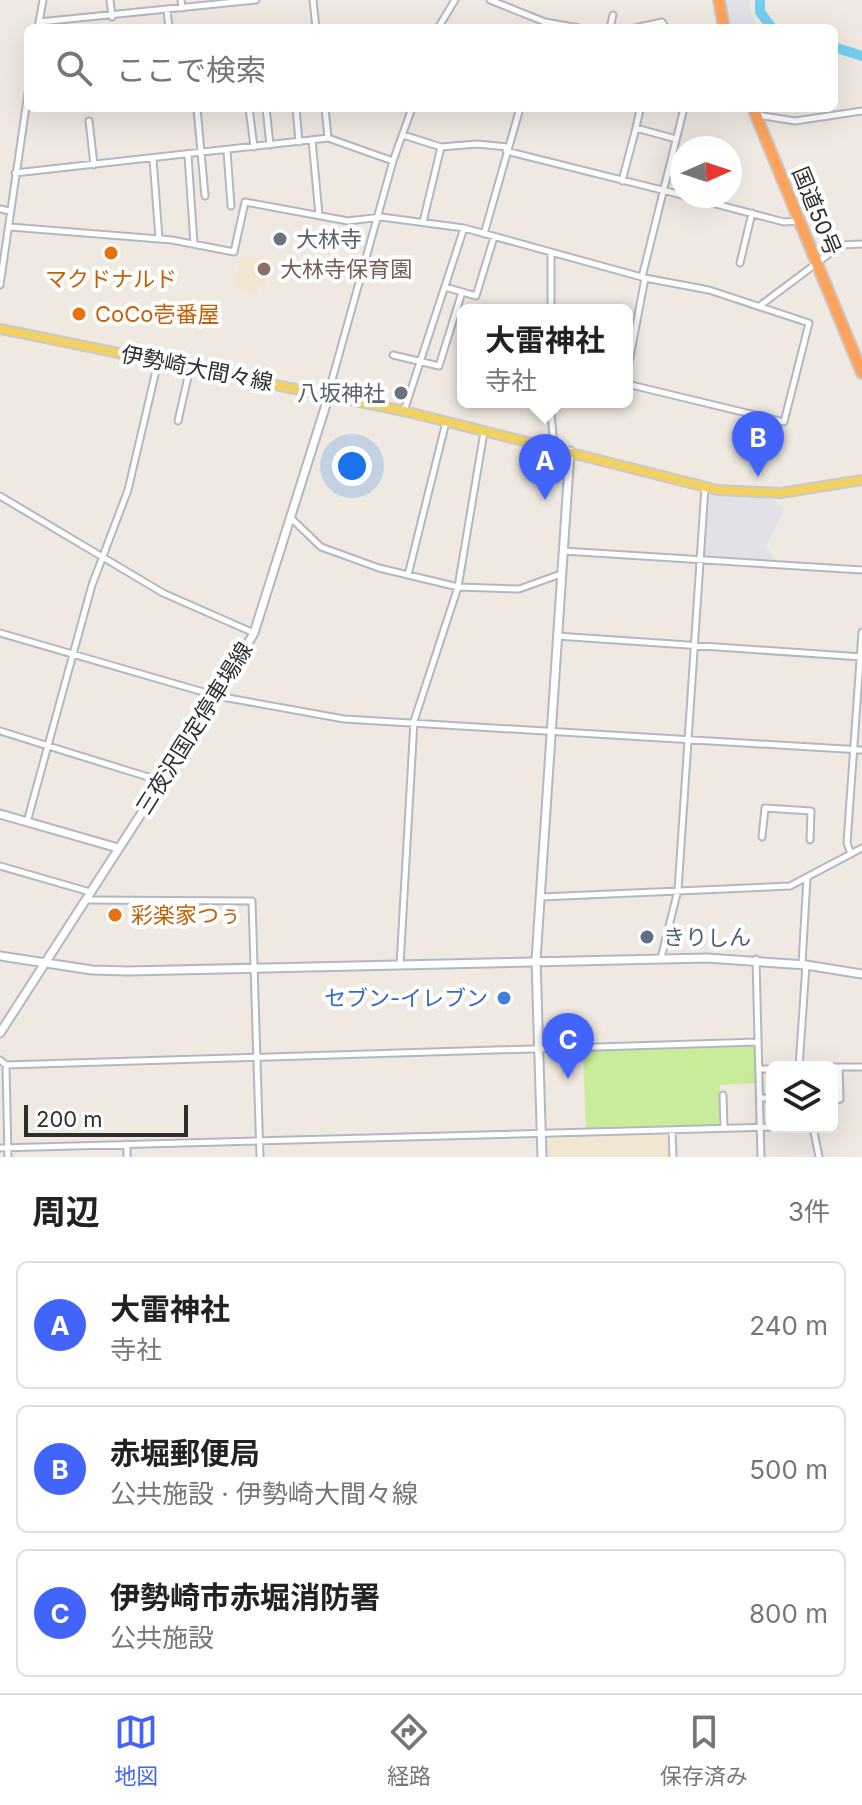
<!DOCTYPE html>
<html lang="ja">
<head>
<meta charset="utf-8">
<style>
	body { margin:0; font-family:Inter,"Noto Sans JP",sans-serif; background:#f6f6f6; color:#222 }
	.controls { position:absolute; right:24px; bottom:24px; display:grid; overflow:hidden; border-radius:12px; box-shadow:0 8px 32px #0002 }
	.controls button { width:72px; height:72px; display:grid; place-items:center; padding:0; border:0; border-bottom:2px solid #e0e0e0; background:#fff; color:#222; font:40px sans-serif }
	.compass { position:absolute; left:670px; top:136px; width:72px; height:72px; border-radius:50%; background:#fff; box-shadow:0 8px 32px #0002; rotate:87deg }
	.scale { position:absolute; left:24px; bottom:20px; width:164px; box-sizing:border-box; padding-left:8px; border:4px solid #2e2e2e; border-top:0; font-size:22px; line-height:28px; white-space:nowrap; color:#2e2e2e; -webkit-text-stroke:6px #fff; paint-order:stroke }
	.you { position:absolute; left:352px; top:466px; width:28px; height:28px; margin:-20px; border:6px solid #fff; border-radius:50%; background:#1a73e8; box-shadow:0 0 0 12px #1a73e833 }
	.badge { display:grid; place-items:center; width:52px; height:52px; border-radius:50%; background:#4264fb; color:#fff; font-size:26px; font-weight:700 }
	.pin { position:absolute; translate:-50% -66px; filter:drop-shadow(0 2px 4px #0008) }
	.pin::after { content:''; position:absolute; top:42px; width:28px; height:24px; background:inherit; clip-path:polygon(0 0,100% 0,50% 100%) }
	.popup { position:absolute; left:457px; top:304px; width:176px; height:104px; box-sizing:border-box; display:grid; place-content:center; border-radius:12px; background:#fff; filter:drop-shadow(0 2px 6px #0005); font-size:26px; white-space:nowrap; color:#767676 }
	.popup b { font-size:30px; color:#222 }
	.popup::after { content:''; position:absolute; left:50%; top:100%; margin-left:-16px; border:16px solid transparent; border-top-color:#fff }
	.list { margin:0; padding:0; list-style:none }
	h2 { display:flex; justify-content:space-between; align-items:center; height:104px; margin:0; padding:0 32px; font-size:34px }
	h2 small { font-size:26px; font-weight:400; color:#767676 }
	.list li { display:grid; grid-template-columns:52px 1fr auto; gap:24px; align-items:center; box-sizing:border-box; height:128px; margin:0 16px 16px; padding:0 16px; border:2px solid #e0e0e0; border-radius:12px }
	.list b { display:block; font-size:30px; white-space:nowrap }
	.list p { margin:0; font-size:26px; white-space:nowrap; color:#767676 }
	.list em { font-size:26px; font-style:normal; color:#767676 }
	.icon { flex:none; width:44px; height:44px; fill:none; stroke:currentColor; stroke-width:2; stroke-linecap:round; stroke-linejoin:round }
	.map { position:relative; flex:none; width:862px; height:1157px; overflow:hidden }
	.search { position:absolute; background:#fff; box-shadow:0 8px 32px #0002; left:24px; right:24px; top:24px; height:88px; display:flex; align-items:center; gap:20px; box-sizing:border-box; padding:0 28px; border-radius:12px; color:#767676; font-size:30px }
	.sheet { height:536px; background:#fff }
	nav { display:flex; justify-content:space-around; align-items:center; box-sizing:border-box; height:112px; border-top:2px solid #e0e0e0; background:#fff; font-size:22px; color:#767676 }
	nav a { display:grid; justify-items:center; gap:4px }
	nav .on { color:#4264fb }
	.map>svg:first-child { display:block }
	.industrial { fill:#e3e1e8 }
	.education { fill:#f0e6d1 }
	.pitch { fill:#c9ec9a }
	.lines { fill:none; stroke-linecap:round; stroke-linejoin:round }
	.river { stroke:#75cff0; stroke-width:10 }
	.street-casing { stroke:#b4b7c1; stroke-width:9 }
	.secondary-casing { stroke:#b4b7c1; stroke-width:11 }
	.primary-casing { stroke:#c9c9c9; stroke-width:12 }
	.highway-casing { stroke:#c9c9c9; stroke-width:14 }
	.street { stroke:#fff; stroke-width:5 }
	.secondary { stroke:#fff; stroke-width:7 }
	.primary { stroke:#f2d163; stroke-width:8 }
	.highway { stroke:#ffa35c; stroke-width:10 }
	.worship-dot { fill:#6b7280; stroke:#fff; stroke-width:3 }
	.food-dot { fill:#e8710a; stroke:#fff; stroke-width:3 }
	.education-dot { fill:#8d6e63; stroke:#fff; stroke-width:3 }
	.service-dot { fill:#5c6f8a; stroke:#fff; stroke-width:3 }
	.shop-dot { fill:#3f7fe0; stroke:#fff; stroke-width:3 }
	.labels { text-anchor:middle; stroke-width:8; stroke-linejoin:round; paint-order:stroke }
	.street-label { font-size:22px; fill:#2e2e2e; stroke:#fff }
	.worship-label { font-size:22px; fill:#5b616d; stroke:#fff; text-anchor:start }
	.education-label { font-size:22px; fill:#785e54; stroke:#fff; text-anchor:start }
	.food-label { font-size:22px; fill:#c56008; stroke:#fff; text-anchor:start }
	.service-label { font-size:22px; fill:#4e5e75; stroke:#fff; text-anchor:start }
	.shop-label { font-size:22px; fill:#366cbe; stroke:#fff; text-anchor:end }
</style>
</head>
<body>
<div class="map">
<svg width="862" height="1157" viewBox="0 0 862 1157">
	<rect width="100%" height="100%" fill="#efe9e1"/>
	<!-- industrial -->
	<path class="industrial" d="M723,0H750L751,14L759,28H729Z
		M711,492L770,498L785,508L766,546L777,563L704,558L706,495Z"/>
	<!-- education -->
	<path class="education" d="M241,256L272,262L266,286L259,287L258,294L234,289Z
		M666,1135L669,1157H547L549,1138Z"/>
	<!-- pitch -->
	<path class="pitch" d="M753,1045L756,1050L757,1083L720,1085L719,1125L586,1130L583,1050Z"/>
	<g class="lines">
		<!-- river -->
		<path class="river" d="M760,0V12L772,28
			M834,47L862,56"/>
		<defs>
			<path id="street" d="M110,0L112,17
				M181,0L182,8
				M313,0L316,28
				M490,0L545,22L579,28
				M167,10L169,28
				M39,22L256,0
				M38,28L43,0
				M438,28L455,0
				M610,28L613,15
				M635,28L662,22L666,28
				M197,108L205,196
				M249,108L254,147
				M266,108L270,145
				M296,108L299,142
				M325,108L328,138
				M757,115L795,121L862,111
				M89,121L94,165
				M636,128L640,109L636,108
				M403,135L441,147L477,144L508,147
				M312,140L319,215
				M227,151L231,206
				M506,151L682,195
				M188,155L194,244
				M153,159L159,238
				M15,173L328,138L393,161
				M622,181L636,128L676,139
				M685,196L784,222L799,221
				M0,209L10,211
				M423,222L441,147
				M10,227L172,240L234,252L245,202L348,221L381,217L464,228L645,278L709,290L809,323L784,422L627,384
				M484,234L520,108
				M551,253V310
				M740,263L752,213
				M642,277L684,108
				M0,285L28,93
				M445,287L476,296L494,237
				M761,305L841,245L862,244
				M393,355L439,366L462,292
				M627,373L645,278
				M328,394L393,161L412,108
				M550,402L554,447
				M404,411L464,228
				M178,421L190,368
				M0,496L163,593L254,633
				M291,518L321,547L379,568L458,587L519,589L561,574
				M563,551L862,570
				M408,575L446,422
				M0,633L217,696L344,719L862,750
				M557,636L862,657
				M0,731L161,781
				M27,822L92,585L128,490L158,362
				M762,837L765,808L811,811L810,840
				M851,854L847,843L862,632
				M0,866L90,892
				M541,897L790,886L862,848
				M85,900L252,901L260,1157
				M661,958L678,890L705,487
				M756,959L761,1157
				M802,964L807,878
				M400,965L414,721L458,587L484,432
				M0,1060L6,1065L758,1042
				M6,1065L8,1157
				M799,1067L806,965
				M832,1067H862
				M759,1069H772
				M723,1095L724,1128
				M760,1098H772
				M832,1102L840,1099L839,1067
				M813,1127L819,1157
				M672,1130L673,1157
				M127,1144V1157
				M0,1148L772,1127"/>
			<path id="secondary" d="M0,814L118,848
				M0,956L92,970L128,971L707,958L806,965L862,974
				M0,1033L217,696L254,633L329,395
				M542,1157L536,960L570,451"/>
			<path id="primary" d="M0,329L404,411L718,490L781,493L862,480"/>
			<path id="highway" d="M719,0L724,28
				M753,108L862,373"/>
		</defs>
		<!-- street casing -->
		<use href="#street" class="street-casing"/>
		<!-- secondary casing -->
		<use href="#secondary" class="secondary-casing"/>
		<!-- primary casing -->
		<use href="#primary" class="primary-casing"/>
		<!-- highway casing -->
		<use href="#highway" class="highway-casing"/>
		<!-- street -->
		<use href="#street" class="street"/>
		<!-- secondary -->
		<use href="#secondary" class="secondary"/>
		<!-- primary -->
		<use href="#primary" class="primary"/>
		<!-- highway -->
		<use href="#highway" class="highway"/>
	</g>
	<!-- markers -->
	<g class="worship-dot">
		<circle cx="280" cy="239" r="8"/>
		<circle cx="401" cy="393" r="8"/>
	</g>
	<g class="food-dot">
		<circle cx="111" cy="253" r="8"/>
		<circle cx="79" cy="314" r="8"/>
		<circle cx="115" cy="915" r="8"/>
	</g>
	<circle class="education-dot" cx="264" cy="269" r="8"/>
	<circle class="service-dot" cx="647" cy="937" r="8"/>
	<circle class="shop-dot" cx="504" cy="998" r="8"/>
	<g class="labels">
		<!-- street labels -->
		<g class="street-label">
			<text transform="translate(817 211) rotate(68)" y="8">国道50号</text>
			<text transform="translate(197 368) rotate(11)" y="8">伊勢崎大間々線</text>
			<text transform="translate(194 728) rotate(-58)" y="8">三夜沢国定停車場線</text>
		</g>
		<!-- worship labels -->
		<g class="worship-label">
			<text x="296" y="247">大林寺</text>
			<text x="385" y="401" text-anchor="end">八坂神社</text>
		</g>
		<!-- education labels -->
		<g class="education-label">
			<text x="280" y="277">大林寺保育園</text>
		</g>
		<!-- food labels -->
		<g class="food-label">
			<text x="111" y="287" text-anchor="middle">マクドナルド</text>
			<text x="95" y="322">CoCo壱番屋</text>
			<text x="131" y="923">彩楽家つぅ</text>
		</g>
		<!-- service labels -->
		<g class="service-label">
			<text x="663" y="945">きりしん</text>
		</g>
		<!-- shop labels -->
		<g class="shop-label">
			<text x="488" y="1006">セブン-イレブン</text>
		</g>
	</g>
</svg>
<div class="controls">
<button><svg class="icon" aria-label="layers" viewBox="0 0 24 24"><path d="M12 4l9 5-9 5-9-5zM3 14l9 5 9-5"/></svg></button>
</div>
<svg class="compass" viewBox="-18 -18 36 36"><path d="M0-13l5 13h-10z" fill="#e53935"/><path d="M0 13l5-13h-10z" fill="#767676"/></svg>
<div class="scale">200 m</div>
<div class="you"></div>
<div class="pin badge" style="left:545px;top:500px">A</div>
<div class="popup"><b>大雷神社</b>寺社</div>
<div class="pin badge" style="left:758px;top:477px">B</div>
<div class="pin badge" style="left:568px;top:1079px">C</div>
<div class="search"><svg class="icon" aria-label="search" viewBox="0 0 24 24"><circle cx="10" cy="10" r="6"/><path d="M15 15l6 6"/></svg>ここで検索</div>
</div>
<section class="sheet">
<h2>周辺<small>3件</small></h2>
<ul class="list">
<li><span class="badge">A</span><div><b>大雷神社</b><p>寺社</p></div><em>240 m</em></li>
<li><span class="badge">B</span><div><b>赤堀郵便局</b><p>公共施設 · 伊勢崎大間々線</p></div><em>500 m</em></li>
<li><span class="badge">C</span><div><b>伊勢崎市赤堀消防署</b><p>公共施設</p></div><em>800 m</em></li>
</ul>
</section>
<nav>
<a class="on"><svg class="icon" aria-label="map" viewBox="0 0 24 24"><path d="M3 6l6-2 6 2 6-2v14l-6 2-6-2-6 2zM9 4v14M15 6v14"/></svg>地図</a>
<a><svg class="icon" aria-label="directions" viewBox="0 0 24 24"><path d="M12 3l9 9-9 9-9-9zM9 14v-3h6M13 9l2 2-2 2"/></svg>経路</a>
<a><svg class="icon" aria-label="saved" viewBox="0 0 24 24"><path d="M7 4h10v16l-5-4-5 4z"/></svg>保存済み</a>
</nav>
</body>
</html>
